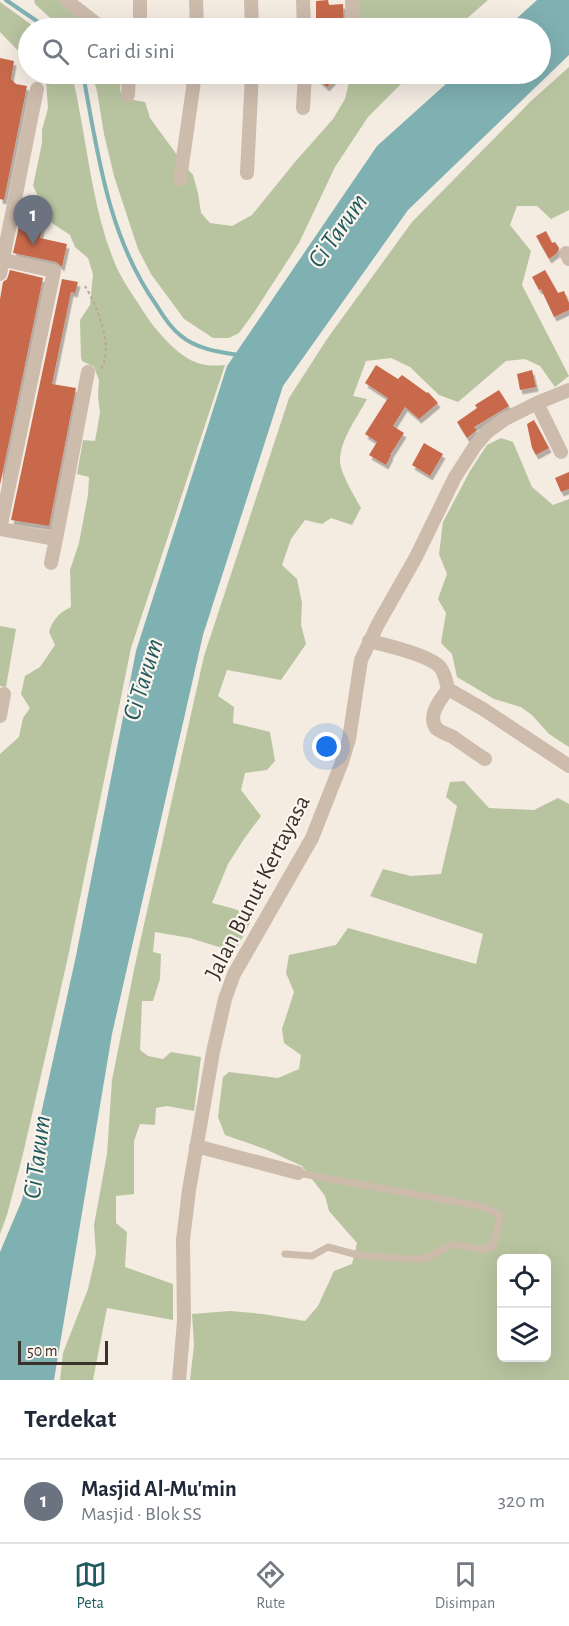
<!DOCTYPE html>
<html lang="id">
<head>
<meta charset="utf-8">
<style>
	body { margin:0; font-family:"Alegreya Sans",sans-serif; background:#f6f6f7; color:#1f2937 }
	.controls { position:absolute; right:18px; bottom:18px; display:grid; overflow:hidden; border-radius:9px; box-shadow:0 6px 24px #0002 }
	.controls button { width:54px; height:54px; display:grid; place-items:center; padding:0; border:0; border-bottom:2px solid #e0e1e3; background:#fff; color:#1f2937; font:30px sans-serif }
	.scale { position:absolute; left:18px; bottom:15px; width:90px; box-sizing:border-box; padding-left:6px; border:3px solid #3b302b; border-top:0; font-size:16px; line-height:21px; white-space:nowrap; color:#3b302b; -webkit-text-stroke:4px #fbf5ee; paint-order:stroke }
	.you { position:absolute; left:327px; top:747px; width:21px; height:21px; margin:-15px; border:4px solid #fff; border-radius:50%; background:#1a73e8; box-shadow:0 0 0 9px #1a73e833 }
	.badge { display:grid; place-items:center; width:39px; height:39px; border-radius:50%; background:#1f5a5e; color:#fff; font-size:20px; font-weight:700 }
	.pin { position:absolute; translate:-50% -50px; filter:drop-shadow(0 2px 3px #0008) }
	.pin::after { content:''; position:absolute; top:32px; width:21px; height:18px; background:inherit; clip-path:polygon(0 0,100% 0,50% 100%) }
	.list { margin:0; padding:0; list-style:none }
	h2 { display:flex; justify-content:space-between; align-items:center; height:78px; margin:0; padding:0 24px; font-size:26px }
	h2 small { font-size:20px; font-weight:400; color:#747a83 }
	.list li { display:grid; grid-template-columns:39px 1fr auto; gap:18px; align-items:center; box-sizing:border-box; height:84px; padding:0 24px; border-top:2px solid #e0e1e3 }
	.list b { display:block; font-size:22px; white-space:nowrap }
	.list p { margin:0; font-size:20px; white-space:nowrap; color:#747a83 }
	.list em { font-size:20px; font-style:normal; color:#747a83 }
	.icon { flex:none; width:33px; height:33px; fill:none; stroke:currentColor; stroke-width:2; stroke-linecap:round; stroke-linejoin:round }
	.map { position:relative; flex:none; width:569px; height:1380px; overflow:hidden }
	.search { position:absolute; background:#fff; box-shadow:0 6px 24px #0002; left:18px; right:18px; top:18px; height:66px; display:flex; align-items:center; gap:15px; box-sizing:border-box; padding:0 21px; border-radius:33px; color:#747a83; font-size:22px }
	.sheet { height:162px; background:#fff }
	nav { display:flex; justify-content:space-around; align-items:center; box-sizing:border-box; height:84px; border-top:2px solid #e0e1e3; background:#fff; font-size:16px; color:#747a83 }
	nav a { display:grid; justify-items:center; gap:3px }
	nav .on { color:#1f5a5e }
	.map>svg:first-child { display:block }
	.green { fill:#b8c4a0; fill-rule:evenodd }
	.water { fill:#7fb0b2 }
	.lines { fill:none; stroke-linecap:round; stroke-linejoin:round }
	.stream { stroke:#7fb0b2; stroke-width:4 }
	.building { fill:#c8694b; filter:url(#shadow) }
	.path { stroke:#b9a596; stroke-width:2; stroke-dasharray:3 3; stroke-linecap:butt }
	.service { stroke:#cdbbac; stroke-width:7 }
	.minor { stroke:#cdbbac; stroke-width:14 }
	.labels { text-anchor:middle; stroke-width:4.5; stroke-linejoin:round; paint-order:stroke }
	.street-label { font-size:24px; fill:#3b302b; stroke:#fbf5ee }
	.water-label { font-size:26px; font-style:italic; fill:#1f5a5e; stroke:#fbf5ee }
</style>
</head>
<body>
<div class="map">
<svg width="569" height="1380" viewBox="0 0 569 1380">
	<defs>
		<filter id="shadow"><feDropShadow dx="2.5" dy="4.5" stdDeviation="0" flood-color="#0004"/></filter>
	</defs>
	<rect width="100%" height="100%" fill="#f4ebe1"/>
	<!-- green -->
	<path class="green" d="M34,0H58L93,28H61L35,4Z
		M358,0H488L456,28H358Z
		M0,2L36,28H28V61L0,32Z
		M569,67V210L551,219L537,206H517L510,225L531,251L522,285L569,376L555,387L540,366L525,359L506,361L458,402L439,395L410,367L391,358L366,361L353,396L367,399C357,418 341,438 340,460C339,471 355,497 361,508L352,525L331,518L322,524L305,520L291,539L282,565L297,579L302,603L301,625L306,644L281,680L227,670L218,696L234,707L233,723L270,732L275,761L267,770L245,773L241,790L261,816L244,839L228,864L212,903L235,909L253,917L235,952L190,938L155,932L153,952L161,954L160,979L153,1001H142L140,1050L148,1056L163,1059L171,1052L201,1057L194,1111L167,1106L156,1108L155,1125L140,1124L134,1141V1194L116,1196V1223L127,1232L125,1267L173,1284V1320L107,1308L93,1380H60L63,1353L88,1289L96,1254L94,1225L107,1154L112,1080L135,965L204,656L289,398L327,339L412,222L531,101Z
		M35,74H71C76,88 78,104 81,119C90,168 96,219 116,266C124,284 137,301 147,317C157,332 180,358 198,363C207,366 215,366 225,365L131,648L68,957L23,1154L7,1215L0,1234V754L19,737L23,718L30,708L21,694L25,676L40,667L55,645L49,632C53,619 59,613 71,607L70,570L79,543L88,495L89,477L77,474L83,440L95,441L100,413L98,396L99,380L94,367L82,361L81,357L80,320L90,305L93,274L88,258L75,247L70,235L52,223L33,186L42,143V130L48,108L46,81Z
		M92,74H122L120,89L122,98L145,102L150,118L185,166L193,175L198,193L201,213L210,223L232,226L252,215L295,162L333,119L345,99L351,74H411L368,117L335,167L299,243L255,311L239,333L229,338H213L184,319L151,274L138,249L114,176L104,134L97,91Z
		M501,438L513,442L532,487L553,505L569,499V747L549,734L532,715L521,707L494,699L457,677L452,654L441,643L446,613L438,599L447,574L439,554L443,522L470,471L487,445Z
		M0,626L16,629L6,687L0,686Z
		M464,781L489,808L534,810L558,798L569,804V1380H190L194,1345L192,1314L230,1311L263,1314L305,1321L318,1306L334,1271L352,1264L357,1243L329,1211L325,1196L302,1166L265,1149L225,1135L218,1117L223,1077L229,1072L278,1078L299,1069L301,1055L284,1043L282,1029L294,992L286,973L289,955L336,945L348,928L476,964L483,934L370,896L383,869L411,876L441,874L457,806L446,797L450,782ZM502,1258H546V1358H502Z"/>
	<!-- water -->
	<path class="water" d="M537,0H569V55L408,210L283,386L203,635L112,1034L54,1380H0V1252L22,1200L76,956L136,651L227,366L377,146L457,74H540V28H506Z"/>
	<g class="lines">
		<!-- stream -->
		<path class="stream" d="M6,0L47,28
			M83,74C98,155 108,237 157,306C163,316 171,328 180,335C196,349 219,352 239,355"/>
	</g>
	<!-- building -->
	<path class="building" d="M328,0L329,5L343,4L344,26H337V19L316,20V1Z
		M0,58L14,61L11,79L16,84L27,86L4,200L0,199Z
		M314,74H339L327,87L314,76Z
		M21,217L43,221L40,238L67,244L62,267L56,262L13,253Z
		M546,231L552,243L555,242L559,248L557,253L549,259L536,236Z
		M10,270L43,278L0,485V299L3,282L7,279Z
		M545,270L558,293L564,291L569,303V310L554,317L541,289L539,290L532,277Z
		M62,279L78,282L75,293L71,292L52,384L76,388L49,526L11,520Z
		M376,365L398,379L402,375L427,393L428,392L438,403L419,419L405,407L393,426L404,433L390,455H391L386,465L369,455L377,442L365,434L388,398L365,383Z
		M532,370L536,387L520,390L517,374Z
		M499,390L509,406L474,427L477,430L467,438L457,422L477,408L475,405Z
		M534,420L549,448L536,455L532,448L527,424Z
		M424,443L443,454L430,476L412,465Z
		M569,472V489L561,492L555,478Z"/>
	<g class="lines">
		<!-- path -->
		<path class="path" d="M85,286C97,306 115,348 100,371"/>
		<!-- service -->
		<path class="service" d="M285,1254L312,1256L328,1247L358,1255L391,1258L424,1259L453,1244L481,1249L493,1247L500,1215L491,1210L479,1206L298,1173"/>
		<!-- minor -->
		<path class="minor" d="M66,0L102,28
			M140,0V28
			M196,0L197,28
			M251,0L252,28
			M303,0L304,28
			M352,0L353,28
			M128,95L129,74
			M303,108L305,74
			M247,173L252,74
			M180,179L195,74
			M566,253L569,259
			M0,259L54,271L0,529
			M0,274L37,89
			M537,403L561,452
			M0,529L56,539L88,372
			M51,563L56,539
			M369,641C386,645 429,655 440,667C445,673 446,681 448,689C441,699 427,715 436,728C440,732 447,734 453,737C463,744 474,752 485,759
			M448,689L483,709L569,766
			M0,716L4,694
			M196,1146L298,1173
			M179,1380L184,1321L183,1240L189,1190L213,1052L225,999L234,974L312,838L342,762L349,739L361,660L378,624L416,557L455,477L475,446L487,432L505,419L537,403L569,390"/>
	</g>
	<g class="labels">
		<!-- street labels -->
		<g class="street-label">
			<text transform="translate(257 887) rotate(-63)" y="8">Jalan Bunut Kertayasa</text>
		</g>
		<!-- water labels -->
		<g class="water-label">
			<text transform="translate(337 230) rotate(-55)" y="9">Ci Tarum</text>
			<text transform="translate(142 679) rotate(-73)" y="9">Ci Tarum</text>
			<text transform="translate(36 1157) rotate(-83)" y="9">Ci Tarum</text>
		</g>
	</g>
</svg>
<div class="controls">
<button><svg class="icon" aria-label="locate" viewBox="0 0 24 24"><circle cx="12" cy="12" r="6"/><path d="M12 2v4M12 18v4M2 12h4M18 12h4"/></svg></button>
<button><svg class="icon" aria-label="layers" viewBox="0 0 24 24"><path d="M12 4l9 5-9 5-9-5zM3 14l9 5 9-5"/></svg></button>
</div>
<div class="scale">50 m</div>
<div class="you"></div>
<div class="pin badge" style="left:33px;top:245px;background:#6b7280">1</div>
<div class="search"><svg class="icon" aria-label="search" viewBox="0 0 24 24"><circle cx="10" cy="10" r="6"/><path d="M15 15l6 6"/></svg>Cari di sini</div>
</div>
<section class="sheet">
<h2>Terdekat<small></small></h2>
<ul class="list">
<li><span class="badge" style="background:#6b7280">1</span><div><b>Masjid Al-Mu'min</b><p>Masjid · Blok SS</p></div><em>320 m</em></li>
</ul>
</section>
<nav>
<a class="on"><svg class="icon" aria-label="map" viewBox="0 0 24 24"><path d="M3 6l6-2 6 2 6-2v14l-6 2-6-2-6 2zM9 4v14M15 6v14"/></svg>Peta</a>
<a><svg class="icon" aria-label="directions" viewBox="0 0 24 24"><path d="M12 3l9 9-9 9-9-9zM9 14v-3h6M13 9l2 2-2 2"/></svg>Rute</a>
<a><svg class="icon" aria-label="saved" viewBox="0 0 24 24"><path d="M7 4h10v16l-5-4-5 4z"/></svg>Disimpan</a>
</nav>
</body>
</html>
